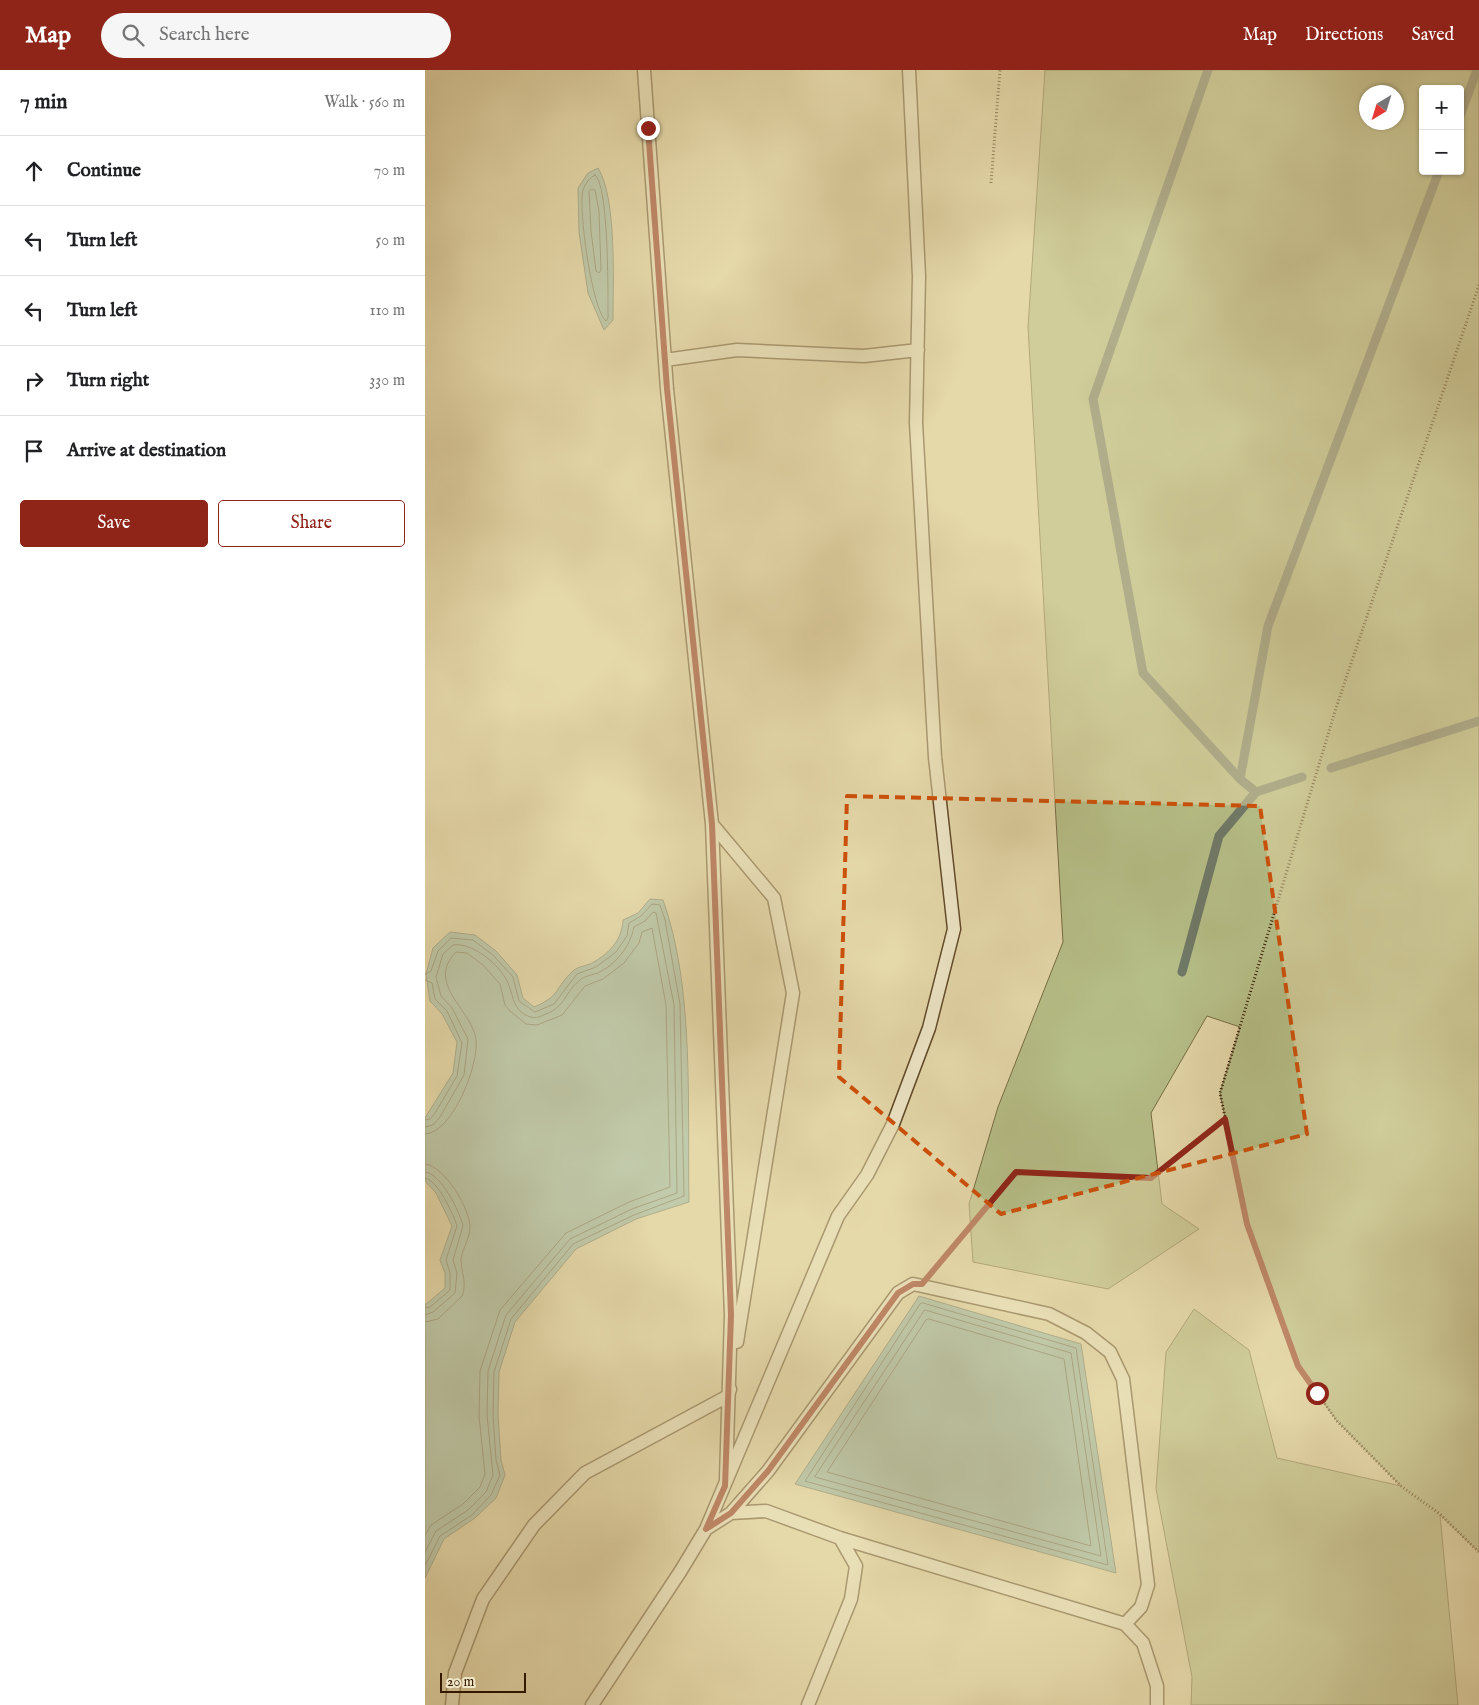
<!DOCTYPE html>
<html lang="en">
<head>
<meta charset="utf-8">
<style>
	body { margin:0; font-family:"IM FELL English",serif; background:#f6f6f6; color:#202124 }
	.controls { position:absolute; right:15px; top:15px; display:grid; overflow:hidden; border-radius:5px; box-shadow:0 1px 4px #0004 }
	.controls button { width:45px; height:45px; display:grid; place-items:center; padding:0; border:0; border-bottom:1px solid #e0e0e0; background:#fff; color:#202124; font:25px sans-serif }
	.compass { position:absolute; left:934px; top:15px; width:45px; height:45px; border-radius:50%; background:#fff; box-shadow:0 1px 4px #0004; rotate:218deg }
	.scale { position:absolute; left:15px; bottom:12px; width:86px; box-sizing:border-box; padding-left:5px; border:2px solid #351a00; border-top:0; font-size:14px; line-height:18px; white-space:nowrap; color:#351a00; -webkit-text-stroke:4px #eee6c7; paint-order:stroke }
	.stop { position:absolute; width:15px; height:15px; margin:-11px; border:4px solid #8f2418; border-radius:50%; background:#fff }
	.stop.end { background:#8f2418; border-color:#fff; box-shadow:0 1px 5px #0008 }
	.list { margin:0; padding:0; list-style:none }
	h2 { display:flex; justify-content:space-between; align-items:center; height:65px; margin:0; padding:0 20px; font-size:21px }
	h2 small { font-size:16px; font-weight:400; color:#757577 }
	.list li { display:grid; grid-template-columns:32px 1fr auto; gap:15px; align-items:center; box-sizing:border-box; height:70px; padding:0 20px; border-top:1px solid #e0e0e0 }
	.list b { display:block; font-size:19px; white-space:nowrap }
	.list em { font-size:16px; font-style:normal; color:#757577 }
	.actions { display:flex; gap:10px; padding:15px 20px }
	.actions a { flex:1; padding:11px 0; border:1px solid #8f2418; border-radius:5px; text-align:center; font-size:18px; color:#8f2418 }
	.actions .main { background:#8f2418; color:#fff }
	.icon { flex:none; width:28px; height:28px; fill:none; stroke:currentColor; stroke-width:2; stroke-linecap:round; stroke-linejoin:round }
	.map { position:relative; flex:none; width:1054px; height:1635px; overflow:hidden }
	header { display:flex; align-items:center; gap:30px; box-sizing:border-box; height:70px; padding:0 25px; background:#8f2418; color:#fff }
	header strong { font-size:24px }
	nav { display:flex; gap:28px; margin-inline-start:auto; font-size:18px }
	.search { width:350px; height:45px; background:#f6f6f6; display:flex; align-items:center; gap:12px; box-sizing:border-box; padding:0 18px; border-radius:28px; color:#757577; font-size:19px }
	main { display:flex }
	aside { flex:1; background:#fff }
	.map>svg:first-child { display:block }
	.green { fill:#b6be87; stroke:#766c44; fill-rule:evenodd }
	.water { fill:#96b9ab; stroke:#6f7967 }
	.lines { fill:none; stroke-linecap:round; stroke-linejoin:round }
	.shore { stroke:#666a56; stroke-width:1 }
	.stream { stroke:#6f7967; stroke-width:9 }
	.service-casing { stroke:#614a2a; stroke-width:15 }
	.path { stroke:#351a00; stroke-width:3; stroke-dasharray:1 2.5; stroke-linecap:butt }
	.service { stroke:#eee6c7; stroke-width:12 }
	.route { stroke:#8f2418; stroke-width:6 }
	.marked { fill:none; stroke:#cd500a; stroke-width:4; stroke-dasharray:10 6; stroke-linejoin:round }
</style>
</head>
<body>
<header>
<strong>Map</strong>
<div class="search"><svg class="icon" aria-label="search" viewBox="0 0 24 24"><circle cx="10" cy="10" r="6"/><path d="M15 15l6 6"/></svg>Search here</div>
<nav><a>Map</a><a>Directions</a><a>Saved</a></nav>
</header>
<main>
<aside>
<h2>7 min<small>Walk · 560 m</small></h2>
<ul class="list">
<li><svg class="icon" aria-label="ahead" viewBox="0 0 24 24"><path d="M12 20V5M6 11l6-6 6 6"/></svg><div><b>Continue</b></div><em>70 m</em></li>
<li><svg class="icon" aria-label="left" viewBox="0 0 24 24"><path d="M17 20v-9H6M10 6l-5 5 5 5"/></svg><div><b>Turn left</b></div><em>50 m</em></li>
<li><svg class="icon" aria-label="left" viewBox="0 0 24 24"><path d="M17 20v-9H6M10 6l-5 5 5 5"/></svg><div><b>Turn left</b></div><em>110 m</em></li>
<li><svg class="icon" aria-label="right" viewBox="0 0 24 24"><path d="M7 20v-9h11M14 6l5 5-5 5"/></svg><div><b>Turn right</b></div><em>330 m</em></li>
<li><svg class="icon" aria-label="arrive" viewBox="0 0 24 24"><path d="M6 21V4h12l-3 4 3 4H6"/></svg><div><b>Arrive at destination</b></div></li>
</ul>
<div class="actions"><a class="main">Save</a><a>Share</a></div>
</aside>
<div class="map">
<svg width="1054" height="1635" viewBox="0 0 1054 1635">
	<rect width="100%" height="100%" fill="#e5d8a9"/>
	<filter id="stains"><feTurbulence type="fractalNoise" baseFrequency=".004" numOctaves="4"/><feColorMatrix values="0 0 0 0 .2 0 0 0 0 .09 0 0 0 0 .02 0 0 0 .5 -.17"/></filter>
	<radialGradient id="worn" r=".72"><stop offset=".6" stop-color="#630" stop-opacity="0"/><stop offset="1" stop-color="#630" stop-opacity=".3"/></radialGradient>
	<!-- green -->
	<path class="green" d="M620,0H1054V1482L1015,1445L1033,1635H766L767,1607L731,1419L741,1282L769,1239L824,1280L852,1388L976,1416L912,1351L873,1296L822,1153L795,1023L815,957L782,946L726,1043L737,1134L774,1159L683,1219L548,1192L544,1134L573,1037L638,872L603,257ZM998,19H1035V101H998ZM942,22H972V52H942Z"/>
	<!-- water -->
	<path class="water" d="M173,98C192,128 188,213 188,250L179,260L163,223L154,162L153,118L163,103Z
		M225,829L238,830C270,919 262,1037 264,1132L211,1149L151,1179L90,1252L74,1302L73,1345L76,1390L80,1405L71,1428L50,1448L19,1469L0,1508V1235L20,1218V1203L15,1190L27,1156L11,1123L0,1111V1048L28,1003L32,972L17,944L5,931L1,904L8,878L25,862L50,865L71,881L92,905L98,928L109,937C136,926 130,917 148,901C153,896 163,896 169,892C186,882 197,869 198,850L213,843Z
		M494,1226L656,1274L691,1503L370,1414Z"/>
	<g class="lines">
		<!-- shore -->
		<path class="shore" d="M170,105C184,114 183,227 183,248L181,251C167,240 153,138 158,120C160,114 165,107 170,105Z
			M167,119L170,120L174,141L176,200L174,203L171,201L166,161L164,122Z
			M0,904L6,901L13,881L26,868L48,870L68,885L88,907L94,931L110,942L129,934L152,904L171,897L191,882L202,866L204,853L216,846L227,834L235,835L240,850L255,934L259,1126L209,1145L148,1174L86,1249L69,1302L68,1345L71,1390L75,1405L66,1425L47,1445L15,1466L0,1496
			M0,910L7,913L10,929L22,941L37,973L32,1006L10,1043L5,1049L0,1050
			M0,1057L8,1055L15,1047L39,1005L43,969L27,938L16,926L11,907L18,884L28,875C47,872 74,894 82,911C89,925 87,942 106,947C111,949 116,946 121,944C141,936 140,922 155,910C159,906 167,905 173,903C191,894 205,877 209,857L220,851L228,842L231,843L249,935L252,1123L207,1139L145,1169L81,1245L63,1301L62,1345L68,1405L61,1422L43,1440L11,1461L0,1482
			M0,1064C28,1063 54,994 51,970C47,939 0,914 31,882L42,883L58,895L75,914L80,935L85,941L101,954L112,955L137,945L160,916L178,909L199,893L214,873L217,862L227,858L241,935L245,1117L204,1132L141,1163L75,1240L55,1301L54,1346L60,1404L55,1417L38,1434L6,1455L0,1465
			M0,1094C19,1095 46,1140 45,1158C45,1168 35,1184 36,1191C37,1204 42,1214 37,1226L13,1249L0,1252
			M0,1102C16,1103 35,1142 38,1156L28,1190L32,1203L30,1223L8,1242L0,1245
			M0,1108C13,1110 28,1144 32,1156L21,1190L25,1203V1220L5,1237L0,1238
			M498,1233L651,1278L683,1495L380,1411L495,1234Z
			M500,1240L646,1283L676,1486L390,1407Z
			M504,1249L639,1289L666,1476L402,1402L501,1250Z"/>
		<!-- stream -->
		<path class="stream" d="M783,0L668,329L718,603L815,709
			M1035,46L1052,0
			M906,698L1054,651
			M831,722L877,707
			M757,902L794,766L831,722L815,709L843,556L1014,101"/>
		<defs>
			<path id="service" d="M219,0L242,319L287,754L306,1245L301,1409
				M240,290L312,280L439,286L493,280
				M287,754L349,828L368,923L312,1272
				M306,1443L343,1401L473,1223L488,1214L624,1244L661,1263L685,1282L698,1309L723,1515L716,1537L700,1554
				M281,1459L413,1146L442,1105L468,1054L504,958L529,859L510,687L491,353L494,206L484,0
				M27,1635L30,1603L58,1529L109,1455L160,1403L303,1326L305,1319
				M167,1635L255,1502L281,1459L306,1443L341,1441L415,1468L700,1554L718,1573L732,1616V1635
				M383,1635L426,1529L431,1496L415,1468"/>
		</defs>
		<!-- service casing -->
		<use href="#service" class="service-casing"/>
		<!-- path -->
		<path class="path" d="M566,113L575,0
			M1054,215L911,638L795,1023L822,1153L873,1296L912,1351L977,1417L1015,1444L1054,1482
			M511,1197L591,1102L726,1108L800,1049"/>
		<!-- service -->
		<use href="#service" class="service"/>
	</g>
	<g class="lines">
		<!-- route -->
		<path class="route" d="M223,58L242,319L287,754L306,1245L300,1416L281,1459L306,1443L343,1401L473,1223L488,1214H497L591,1102L726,1108L800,1049L822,1154L873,1296L892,1323"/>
	</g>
	<!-- marked area -->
	<path d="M0 0H1054V1635H0ZM422,726L835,736L882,1064L576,1144L414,1007Z" fill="#e5d8a9" fill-opacity=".55" fill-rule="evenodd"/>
	<path class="marked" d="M422,726L835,736L882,1064L576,1144L414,1007Z"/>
	<rect width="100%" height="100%" filter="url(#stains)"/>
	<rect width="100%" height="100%" fill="url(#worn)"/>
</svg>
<div class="controls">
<button>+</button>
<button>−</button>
</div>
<svg class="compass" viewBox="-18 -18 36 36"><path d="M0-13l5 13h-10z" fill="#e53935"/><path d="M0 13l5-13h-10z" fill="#757577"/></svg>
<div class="scale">20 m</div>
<div class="stop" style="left:892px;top:1323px"></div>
<div class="stop end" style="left:223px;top:58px"></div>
</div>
</main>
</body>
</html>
